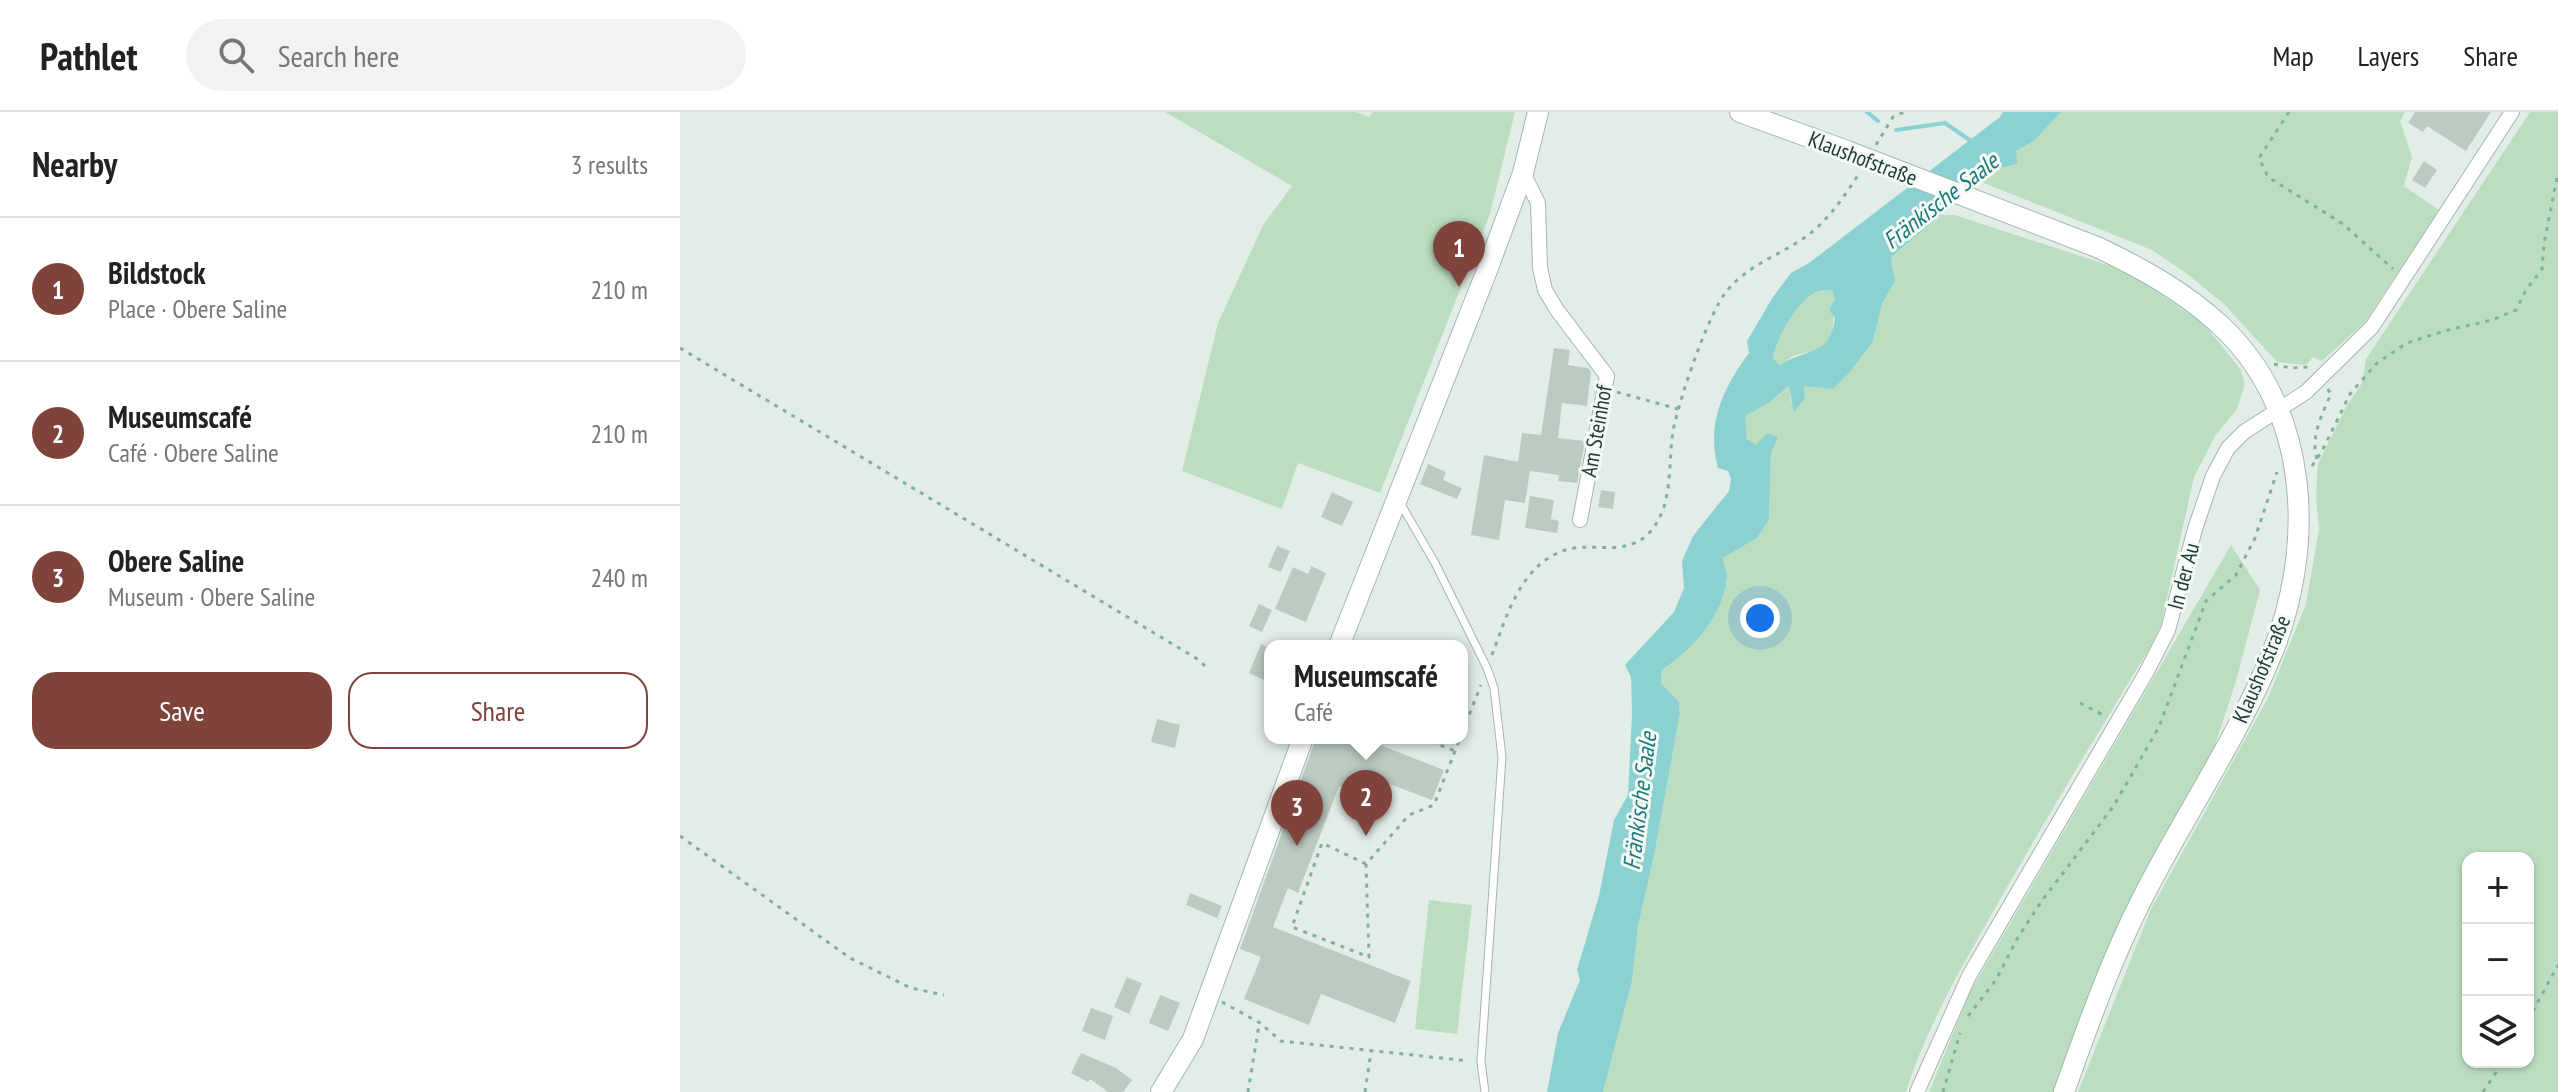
<!DOCTYPE html>
<html lang="en">
<head>
<meta charset="utf-8">
<style>
	body { margin:0; font-family:"PT Sans Narrow",sans-serif; background:#f2f2f2; color:#222 }
	.controls { position:absolute; right:24px; bottom:24px; display:grid; overflow:hidden; border-radius:16px; box-shadow:0 2px 6px #0004 }
	.controls button { width:72px; height:72px; display:grid; place-items:center; padding:0; border:0; border-bottom:2px solid #e0e0e0; background:#fff; color:#222; font:40px sans-serif }
	.you { position:absolute; left:1080px; top:506px; width:28px; height:28px; margin:-20px; border:6px solid #fff; border-radius:50%; background:#1a73e8; box-shadow:0 0 0 12px #1a73e833 }
	.badge { display:grid; place-items:center; width:52px; height:52px; border-radius:50%; background:#80433c; color:#fff; font-size:26px; font-weight:700 }
	.pin { position:absolute; translate:-50% -66px; filter:drop-shadow(0 2px 4px #0008) }
	.pin::after { content:''; position:absolute; top:42px; width:28px; height:24px; background:inherit; clip-path:polygon(0 0,100% 0,50% 100%) }
	.popup { position:absolute; left:584px; top:528px; width:204px; height:104px; box-sizing:border-box; display:grid; place-content:center; border-radius:16px; background:#fff; filter:drop-shadow(0 2px 6px #0005); font-size:26px; white-space:nowrap; color:#767676 }
	.popup b { font-size:30px; color:#222 }
	.popup::after { content:''; position:absolute; left:50%; top:100%; margin-left:-16px; border:16px solid transparent; border-top-color:#fff }
	.list { margin:0; padding:0; list-style:none }
	h2 { display:flex; justify-content:space-between; align-items:center; height:104px; margin:0; padding:0 32px; font-size:34px }
	h2 small { font-size:26px; font-weight:400; color:#767676 }
	.list li { display:grid; grid-template-columns:52px 1fr auto; gap:24px; align-items:center; box-sizing:border-box; height:144px; padding:0 32px; border-top:2px solid #e0e0e0 }
	.list b { display:block; font-size:30px; white-space:nowrap }
	.list p { margin:0; font-size:26px; white-space:nowrap; color:#767676 }
	.list em { font-size:26px; font-style:normal; color:#767676 }
	.actions { display:flex; gap:16px; padding:24px 32px }
	.actions a { flex:1; padding:18px 0; border:2px solid #80433c; border-radius:24px; text-align:center; font-size:28px; color:#80433c }
	.actions .main { background:#80433c; color:#fff }
	.icon { flex:none; width:44px; height:44px; fill:none; stroke:currentColor; stroke-width:2; stroke-linecap:round; stroke-linejoin:round }
	.map { position:relative; flex:none; width:1878px; height:980px; overflow:hidden }
	header { display:flex; align-items:center; gap:48px; box-sizing:border-box; height:112px; padding:0 40px; background:#fff; border-bottom:2px solid #e0e0e0 }
	header strong { font-size:38px }
	nav { display:flex; gap:44px; margin-inline-start:auto; font-size:28px }
	.search { width:560px; height:72px; background:#f2f2f2; display:flex; align-items:center; gap:20px; box-sizing:border-box; padding:0 28px; border-radius:44px; color:#767676; font-size:30px }
	main { display:flex }
	aside { flex:1; background:#fff }
	.map>svg:first-child { display:block }
	.green { fill:#bcdec0; fill-rule:evenodd }
	.water { fill:#8bd1d2; fill-rule:evenodd }
	.lines { fill:none; stroke-linecap:round; stroke-linejoin:round }
	.stream { stroke:#8bd1d2; stroke-width:4 }
	.building { fill:#bbcbc2 }
	.lane-casing { stroke:#a5b5ad; stroke-width:9 }
	.street-casing { stroke:#a5b5ad; stroke-width:16 }
	.secondary-casing { stroke:#a1b9ad; stroke-width:22 }
	.path { stroke:#83b09c; stroke-width:3; stroke-dasharray:4 6; stroke-linecap:butt }
	.lane { stroke:#fff; stroke-width:7 }
	.street { stroke:#fff; stroke-width:14 }
	.secondary { stroke:#fff; stroke-width:20 }
	.secondary-bridge-casing { stroke:#a1b9ad; stroke-width:22; stroke-linecap:butt }
	.secondary-bridge { stroke:#fff; stroke-width:20 }
	.labels { text-anchor:middle; stroke-width:6; stroke-linejoin:round; paint-order:stroke }
	.street-label { font-size:22px; fill:#223e33; stroke:#f4f9f6 }
	.water-label { font-size:24px; font-style:italic; fill:#1c797b; stroke:#f4f9f6 }
</style>
</head>
<body>
<header>
<strong>Pathlet</strong>
<div class="search"><svg class="icon" aria-label="search" viewBox="0 0 24 24"><circle cx="10" cy="10" r="6"/><path d="M15 15l6 6"/></svg>Search here</div>
<nav><a>Map</a><a>Layers</a><a>Share</a></nav>
</header>
<main>
<aside>
<h2>Nearby<small>3 results</small></h2>
<ul class="list">
<li><span class="badge">1</span><div><b>Bildstock</b><p>Place · Obere Saline</p></div><em>210 m</em></li>
<li><span class="badge">2</span><div><b>Museumscafé</b><p>Café · Obere Saline</p></div><em>210 m</em></li>
<li><span class="badge">3</span><div><b>Obere Saline</b><p>Museum · Obere Saline</p></div><em>240 m</em></li>
</ul>
<div class="actions"><a class="main">Save</a><a>Share</a></div>
</aside>
<div class="map">
<svg width="1878" height="980" viewBox="0 0 1878 980">
	<rect width="100%" height="100%" fill="#e3ede7"/>
	<!-- green -->
	<path class="green" d="M485,0H676L689,5L693,0H835L810,102L700,381L618,351L602,397L502,359L538,211L583,113L612,74Z
		M1381,0H1725L1720,9L1732,45L1724,74L1759,98L1685,210L1642,249L1633,245L1626,253L1597,250L1544,192L1506,161L1472,138L1301,70L1308,59L1336,52V39L1354,29Z
		M1850,0H1878V980H1398L1471,797L1588,586L1626,492L1639,417L1636,385L1638,352L1666,295L1682,271L1686,247ZM1788,746H1848V950H1788Z
		M1262,103H1275L1449,160L1525,213L1560,257L1565,272L1557,297L1535,324L1514,365L1481,513L1471,534C1420,617 1370,700 1322,784C1286,848 1248,910 1226,980H923L952,869L958,814L974,744L1000,601L999,590L981,571L982,558C1011,539 1045,501 1047,465C1047,459 1044,452 1043,446L1077,426L1089,408L1091,341L1097,325L1087,321L1077,334L1067,327L1064,303L1090,290L1110,274L1111,290L1124,274L1193,229L1202,192L1215,169L1211,145Z
		M1152,178L1155,187L1152,224L1141,238L1115,243L1100,253L1093,246C1096,227 1119,185 1139,179C1143,178 1147,179 1152,178Z
		M1551,433L1580,478L1556,569L1526,661L1377,980H1249L1290,880Z
		M749,788L792,793L777,922L735,917Z"/>
	<!-- water -->
	<path class="water" d="M1323,0H1381L1354,29L1336,39L1337,52L1308,59L1301,70L1211,145L1215,169L1202,192L1193,229L1170,260L1153,277L1124,274L1125,286L1114,300L1109,274L1090,290L1065,304L1067,327L1076,333L1087,321L1098,325L1091,341L1089,408L1077,426L1043,446C1044,452 1047,459 1047,465C1044,503 1012,538 982,558L981,571L999,590L1000,601L974,744L958,814L952,869L923,980H867L878,921L900,868L897,858L919,784L934,708L948,683L952,602L951,565L945,553L994,500L1004,476L1002,449L1013,424L1049,379L1051,367L1048,359L1038,356C1026,312 1043,276 1069,241L1067,229L1093,185L1111,161L1129,151L1320,5ZM1152,178L1155,187L1149,198L1155,206C1149,246 1128,235 1100,253L1093,246C1096,227 1119,185 1139,179C1143,178 1147,179 1152,178Z"/>
	<g class="lines">
		<!-- stream -->
		<path class="stream" d="M1187,0L1198,9
			M1216,18L1265,11L1291,29"/>
	</g>
	<!-- building -->
	<path class="building" d="M1735,0H1811L1786,39L1747,14L1743,20L1728,11Z
		M1744,49L1757,58L1745,76L1732,68Z
		M874,236L890,238L888,253L908,256L911,260L907,294L882,291L878,326L905,329L897,371L878,369L879,363L850,359L845,391L825,388L819,428L791,423L804,343L838,350L842,321L861,323Z
		M748,352L766,360L763,368L782,376L777,387L740,372Z
		M921,378L935,380L933,397L918,395Z
		M652,380L673,390L662,414L641,405Z
		M850,384L874,388L871,407L879,409L877,421L845,416Z
		M597,434L610,439L601,460L588,455Z
		M631,454L646,461L626,510L595,497L613,455L628,462Z
		M579,492L592,498L582,520L569,514Z
		M581,532L590,536V561L586,569L569,561Z
		M477,607L500,613L495,636L471,630Z
		M636,626H682L764,658L752,688L704,670L698,688L659,674L618,781L608,776L593,815L731,869L715,911L641,882L629,913L564,887L581,845L560,837Z
		M510,781L542,794L537,806L506,793Z
		M447,865L462,871L449,902L434,895Z
		M480,883L500,891L488,919L469,911Z
		M411,896L433,904L425,928L402,919Z
		M401,941L436,956L452,968L443,980H428L410,967L408,970L391,961Z"/>
	<g class="lines">
		<defs>
			<path id="lane" d="M719,389L755,451L807,556L814,576L822,645L801,950L805,980"/>
			<path id="street" d="M843,61L858,91L860,156L865,178L877,198L927,264L900,408
				M1237,980L1289,864L1466,561L1488,518L1515,417L1533,364L1548,336L1564,320L1626,280L1692,215L1832,0"/>
			<path id="secondary" d="M1060,0L1167,39
				M659,534L806,161L843,61L858,0
				M481,980L513,927L623,626
				M1384,980C1407,916 1430,850 1461,789C1502,707 1556,629 1591,544C1636,435 1631,296 1539,212C1503,179 1461,156 1417,135"/>
		</defs>
		<!-- lane casing -->
		<use href="#lane" class="lane-casing"/>
		<!-- street casing -->
		<use href="#street" class="street-casing"/>
		<!-- secondary casing -->
		<use href="#secondary" class="secondary-casing"/>
		<!-- path -->
		<path class="path" d="M1609,0L1579,46L1588,65L1663,112L1713,157
			M1196,33L1213,5L1224,0
			M0,236L519,548L527,556
			M1594,252L1610,256L1630,255
			M937,280L998,297
			M1637,347C1630,326 1642,302 1651,282L1647,276
			M1632,354L1642,339L1670,282L1697,251L1727,231L1764,219L1812,208L1836,198L1846,178L1862,157L1864,132L1878,60
			M812,543C826,506 839,457 880,440C910,427 945,448 971,419C995,390 987,348 994,314C1002,280 1023,219 1040,189C1059,157 1092,147 1121,128C1147,111 1164,85 1180,60
			M1400,591L1427,605
			M782,621L801,573
			M742,626L775,639
			M0,724L170,846L231,876L264,883
			M686,752L642,731L612,815L689,845L686,752L729,703L754,693L780,626
			M542,890L580,911L601,929L789,949
			M1288,904L1316,868L1337,827L1361,790L1433,695L1479,615L1526,489L1556,463L1575,426L1597,360
			M1848,908L1878,853
			M568,980L579,913
			M685,980L691,940
			M1263,980L1280,921
			M1803,980L1823,950"/>
		<!-- lane -->
		<use href="#lane" class="lane"/>
		<!-- street -->
		<use href="#street" class="street"/>
		<!-- secondary -->
		<use href="#secondary" class="secondary"/>
		<defs>
			<path id="secondary-bridge" d="M1167,39L1417,135"/>
		</defs>
		<!-- secondary-bridge casing -->
		<use href="#secondary-bridge" class="secondary-bridge-casing"/>
		<!-- secondary-bridge -->
		<use href="#secondary-bridge" class="secondary-bridge"/>
	</g>
	<g class="labels">
		<!-- street labels -->
		<g class="street-label">
			<text transform="translate(1183 46) rotate(21)" y="8">Klaushofstraße</text>
			<text transform="translate(916 319) rotate(-80)" y="8">Am Steinhof</text>
			<text transform="translate(1503 464) rotate(-75)" y="8">In der Au</text>
			<text transform="translate(1581 557) rotate(-67)" y="8">Klaushofstraße</text>
		</g>
		<!-- water labels -->
		<g class="water-label">
			<text transform="translate(1261 89) rotate(-38)" y="8">Fränkische Saale</text>
			<text transform="translate(960 689) rotate(-83)" y="8">Fränkische Saale</text>
		</g>
	</g>
</svg>
<div class="controls">
<button>+</button>
<button>−</button>
<button><svg class="icon" aria-label="layers" viewBox="0 0 24 24"><path d="M12 4l9 5-9 5-9-5zM3 14l9 5 9-5"/></svg></button>
</div>
<div class="you"></div>
<div class="pin badge" style="left:779px;top:175px">1</div>
<div class="pin badge" style="left:686px;top:724px">2</div>
<div class="popup"><b>Museumscafé</b>Café</div>
<div class="pin badge" style="left:617px;top:734px">3</div>
</div>
</main>
</body>
</html>
